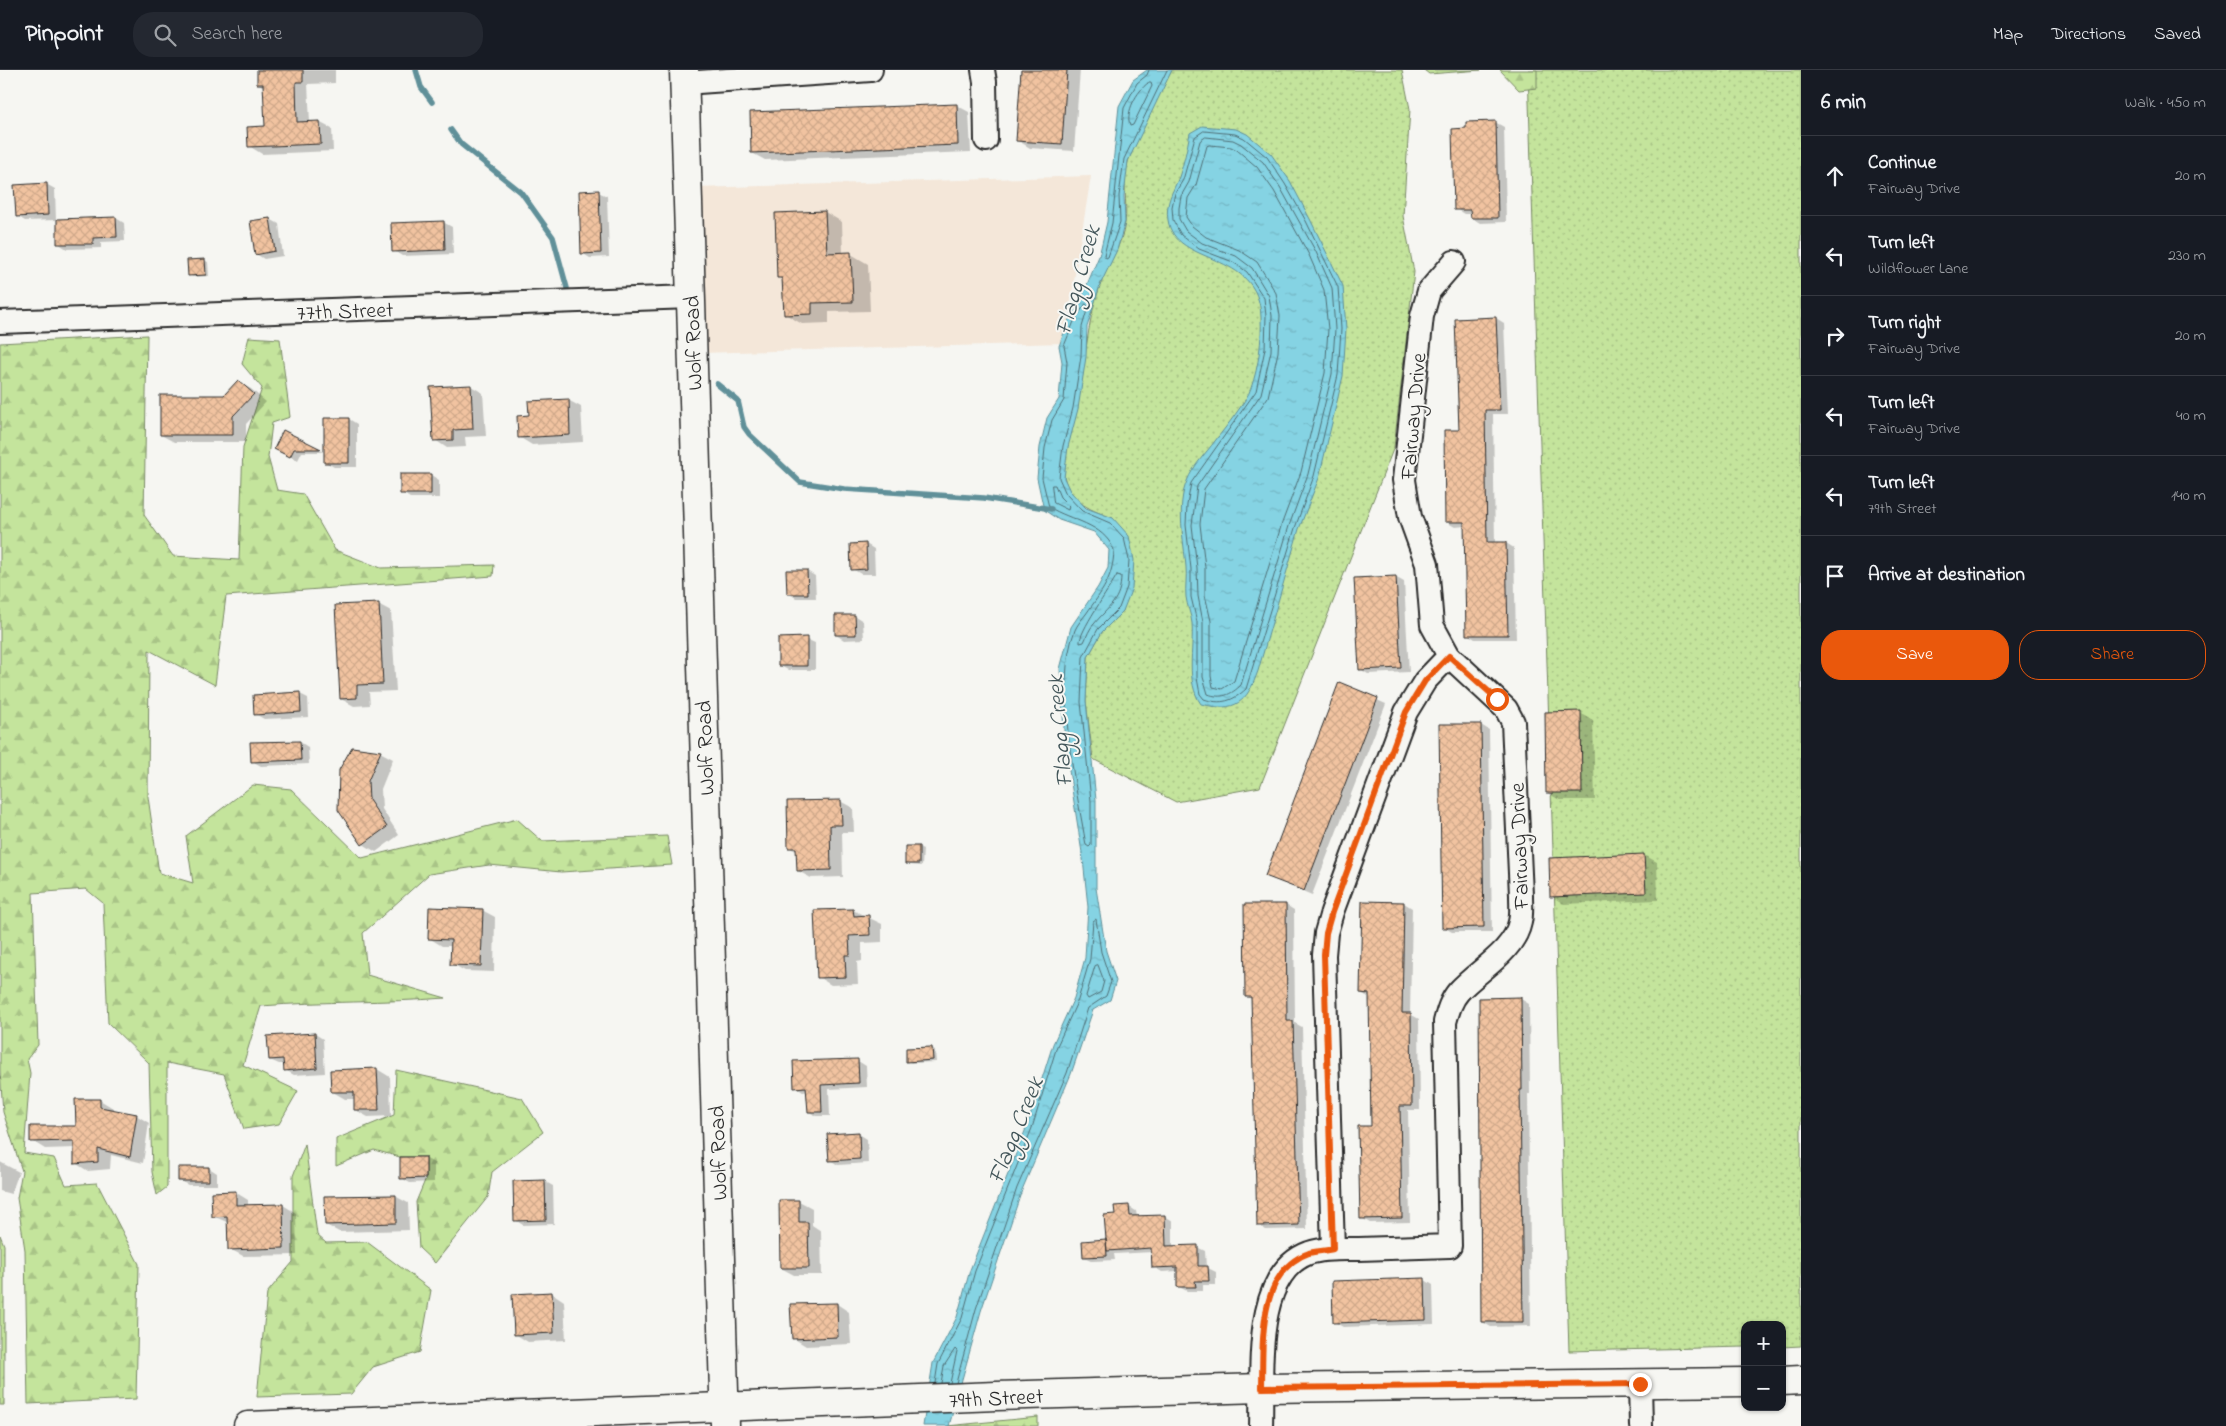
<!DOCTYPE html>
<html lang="en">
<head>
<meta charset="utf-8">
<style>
	body { margin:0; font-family:"Indie Flower",sans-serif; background:#242831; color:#f1f3f6 }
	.controls { position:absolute; right:15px; bottom:15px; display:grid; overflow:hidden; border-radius:10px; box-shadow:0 1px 4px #0004 }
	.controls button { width:45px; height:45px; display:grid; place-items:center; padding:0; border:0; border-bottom:1px solid #363941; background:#171b24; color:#f1f3f6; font:25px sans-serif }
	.stop { position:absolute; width:15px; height:15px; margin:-11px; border:4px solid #ea580c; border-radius:50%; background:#fff }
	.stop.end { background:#ea580c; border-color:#fff; box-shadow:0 1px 5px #0008 }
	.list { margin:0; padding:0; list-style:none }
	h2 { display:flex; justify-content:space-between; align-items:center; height:65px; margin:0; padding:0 20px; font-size:21px }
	h2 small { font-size:16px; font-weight:400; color:#9ea1a6 }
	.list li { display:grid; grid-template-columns:32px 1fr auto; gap:15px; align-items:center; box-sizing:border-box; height:80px; padding:0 20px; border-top:1px solid #363941 }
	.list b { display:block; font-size:19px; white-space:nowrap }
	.list p { margin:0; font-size:16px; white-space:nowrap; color:#9ea1a6 }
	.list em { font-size:16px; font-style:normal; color:#9ea1a6 }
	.actions { display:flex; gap:10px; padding:15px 20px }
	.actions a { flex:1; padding:11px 0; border:1px solid #ea580c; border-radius:20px; text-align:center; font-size:18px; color:#ea580c }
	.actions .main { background:#ea580c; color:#fff }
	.icon { flex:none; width:28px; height:28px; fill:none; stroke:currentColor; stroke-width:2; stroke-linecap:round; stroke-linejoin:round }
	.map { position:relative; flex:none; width:1801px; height:1356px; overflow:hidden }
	header { display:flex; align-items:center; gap:30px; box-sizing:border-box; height:70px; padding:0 25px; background:#171b24; border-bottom:1px solid #363941 }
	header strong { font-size:24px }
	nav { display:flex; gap:28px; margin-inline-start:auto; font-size:18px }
	.search { width:350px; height:45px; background:#242831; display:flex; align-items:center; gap:12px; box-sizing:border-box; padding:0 18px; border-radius:20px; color:#9ea1a6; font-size:19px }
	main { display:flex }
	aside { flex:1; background:#171b24 }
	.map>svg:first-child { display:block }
	.built { fill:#f4e7d9 }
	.grass { fill:url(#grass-dots); stroke:#788864 }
	.forest { fill:url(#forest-firs); stroke:#788864 }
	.water { fill:url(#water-ripples); stroke:#619099 }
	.shadow { fill:#0003 }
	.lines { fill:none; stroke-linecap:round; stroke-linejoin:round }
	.shore { stroke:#4f6e75; stroke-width:1 }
	.stream { stroke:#619099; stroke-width:5.5 }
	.building { fill:url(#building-cross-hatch); stroke:#2b2b2b }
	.minor-casing { stroke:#2b2b2b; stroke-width:26 }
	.tertiary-casing { stroke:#2b2b2b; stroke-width:31 }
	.minor { stroke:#f6f6f2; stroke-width:22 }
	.tertiary { stroke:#f6f6f2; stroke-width:28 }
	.route { stroke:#ea580c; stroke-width:6 }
	.labels { text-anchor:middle; stroke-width:4; stroke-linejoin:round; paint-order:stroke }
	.street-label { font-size:22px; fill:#2b2b2b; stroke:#f6f6f2 }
	.water-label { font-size:24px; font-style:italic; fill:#425559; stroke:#f6f6f2 }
</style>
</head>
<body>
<header>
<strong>Pinpoint</strong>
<div class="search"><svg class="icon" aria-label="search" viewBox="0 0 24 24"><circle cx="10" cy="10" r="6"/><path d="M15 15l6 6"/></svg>Search here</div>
<nav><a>Map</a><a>Directions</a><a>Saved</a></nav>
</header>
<main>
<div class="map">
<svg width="1801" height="1356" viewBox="0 0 1801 1356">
	<defs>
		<pattern id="grass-dots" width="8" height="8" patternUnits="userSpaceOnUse" patternTransform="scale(1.25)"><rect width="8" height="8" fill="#c4e49c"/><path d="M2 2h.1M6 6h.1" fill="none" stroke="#a9c487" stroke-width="1.8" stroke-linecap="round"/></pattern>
		<pattern id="forest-firs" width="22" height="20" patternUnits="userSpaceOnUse" patternTransform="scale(1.25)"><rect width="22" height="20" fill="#c4e49c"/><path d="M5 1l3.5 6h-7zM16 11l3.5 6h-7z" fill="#a9c487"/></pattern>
		<pattern id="water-ripples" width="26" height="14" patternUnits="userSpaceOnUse" patternTransform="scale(1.25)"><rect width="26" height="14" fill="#85d3e3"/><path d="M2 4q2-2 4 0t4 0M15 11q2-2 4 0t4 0" fill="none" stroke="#73b5c3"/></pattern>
		<pattern id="building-cross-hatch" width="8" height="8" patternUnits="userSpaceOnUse" patternTransform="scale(1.25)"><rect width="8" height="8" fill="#f1c3a0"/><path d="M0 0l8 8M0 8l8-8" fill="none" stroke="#cfa88a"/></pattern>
	</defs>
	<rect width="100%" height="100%" fill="#f6f6f2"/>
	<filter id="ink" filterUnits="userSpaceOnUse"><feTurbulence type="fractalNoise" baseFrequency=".02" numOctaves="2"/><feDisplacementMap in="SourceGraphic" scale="10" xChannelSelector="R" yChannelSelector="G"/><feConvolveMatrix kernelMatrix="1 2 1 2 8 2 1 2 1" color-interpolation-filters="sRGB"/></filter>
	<g filter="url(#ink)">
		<!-- built -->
		<path class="built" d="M1091,106L1064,273L700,283L696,118Z"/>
		<!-- grass -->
		<path class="grass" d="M1172,0H1402L1410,39L1403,146L1414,202L1394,377L1260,717L1176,732L1093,689L1086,631L1088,587L1102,562L1123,541L1113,448C1093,441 1071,433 1065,410C1060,393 1074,357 1077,339C1086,297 1085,257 1100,216C1107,195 1122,176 1125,153C1128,133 1121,109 1129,89C1141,58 1157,29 1172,0Z
			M1528,0H1801V1276L1782,1277V1255H1745V1277L1569,1281Z"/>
		<!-- forest -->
		<path class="forest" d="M1424,0H1481L1429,4Z
			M1500,0H1537V18L1519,20Z
			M147,265L144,445L173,486L239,490L243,377L262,318L242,294L249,267L280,269L290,347L272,353L268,387L277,420L303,424L335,480L381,498L494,495L493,506L226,526L215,615L149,580L148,727L159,803L193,813L186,766L253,715L291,719L362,788L517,749L542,771L667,766L672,795L561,802L489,795L429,804L363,863L367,905L446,928C384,933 323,931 261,936L243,995L298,1021L279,1054L244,1059L224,1004L167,993V1117L157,1125L152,1102L149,993L108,953L103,833L86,819L33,823L38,975L27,989L30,1003L24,1083L54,1088L66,1115L97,1113L139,1194L136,1329L28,1334L25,1180L17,1128L22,1101L3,1042L0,1000V273Z
			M396,1000L522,1028L543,1062L492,1102L488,1127L435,1193L419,1178L416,1132L426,1108V1087H400L374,1080L336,1096V1069L394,1045Z
			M305,1074L317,1165L326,1173L367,1172L431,1220L420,1282L373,1297L351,1324L257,1327L267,1223L293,1192V1106Z
			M0,1165L4,1175V1335H0Z
			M1038,1347V1356H947Z"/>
		<!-- water -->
		<path class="water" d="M1147,0H1172L1128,91L1124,126L1125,152L1117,180L1100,215L1087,257L1086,287L1078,339L1068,377L1064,408L1070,421L1086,438L1113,448L1129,466L1134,490L1132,518L1123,541L1102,562L1088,587L1086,631L1096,730V818L1106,881L1116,911L1110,930L1093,940L1071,1004L1022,1120L981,1241L949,1356H923L933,1293L957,1247L970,1200L1027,1056L1053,974L1074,928L1085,888L1088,837L1083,789L1065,675L1060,599L1071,557L1098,517L1108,498L1109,480L1094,462L1059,450L1044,440L1037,408L1040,377L1047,348L1059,329L1062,292L1059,276L1070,247L1081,229L1099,186L1107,152L1119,36L1133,10Z
			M1202,56L1236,59L1247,64L1271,84L1290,111L1310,149L1343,216L1346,259L1343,306L1319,408L1299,459L1258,601C1247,632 1236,643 1201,634C1185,611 1194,580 1192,553C1191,544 1187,536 1186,527C1185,517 1187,507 1186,497C1184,471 1176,436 1187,411C1193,396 1206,383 1215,371C1225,358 1247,331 1251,318C1259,296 1262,269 1261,247C1259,179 1175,197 1168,150C1165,133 1173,122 1179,107C1184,93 1187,78 1190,63Z"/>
		<!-- shadow -->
		<path class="shadow" d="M258,0H335V13L308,14L310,52H319L332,59L333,81L262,84L249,76L266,57L265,17L258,14Z
			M1022,0H1080L1074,81L1030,78L1017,70Z
			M956,35L969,42L971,82L765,90L752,83Z
			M1495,52L1504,57L1506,152L1480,153L1472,148V144H1464L1456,139L1467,60Z
			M46,114L55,119L56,150L25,151L17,146Z
			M598,122L607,126L609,187L590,188L582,183Z
			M825,142L842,152L843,184H851L868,194L870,241L829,242V253L802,254L785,244L784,211L779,208Z
			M116,148L124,153L125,171L101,172V178L67,179L59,174Z
			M270,149L279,154L283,186L264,189L256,184L251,152Z
			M443,152L452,157L453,184L402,186L394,181Z
			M204,190L208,192L209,206L193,207L189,205Z
			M1496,248L1504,253L1508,344H1493L1495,473H1506L1514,478L1516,569H1475L1467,564L1465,456L1455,457L1446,452L1460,361L1456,250Z
			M238,312L251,319L266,332L246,354V372H174L161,365L225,327Z
			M471,316L483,323L486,366L465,367L466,377L447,378L435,370Z
			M568,330L581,337L583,372L532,375L519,367Z
			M325,349H349L357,354V397H334L325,392Z
			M284,362L324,382H302L298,390L283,383Z
			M431,405L439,410V428H410L402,423Z
			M866,474L874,479L875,504H861L852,499Z
			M807,501L815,506L816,528H796L788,523Z
			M1395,507L1404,512L1409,602L1368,604L1360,599Z
			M378,534L391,541L396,621L369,622L370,635L354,636L341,629Z
			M855,546L863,551L864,569L844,570L836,565Z
			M806,569L815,573V600H788L780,596Z
			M1340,614L1386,634L1312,825L1266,806Z
			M300,624L308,628L309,647L264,649L255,644Z
			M1580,643L1593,650L1595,730H1560L1547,723Z
			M1481,655L1489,660L1492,862H1452L1443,857Z
			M300,672L308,677L309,694L261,696L252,691Z
			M380,682L393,689L381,719L382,739L399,765L376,782L363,774L339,740Z
			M840,731L853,738L854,762H842L843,807L811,808L798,801V782L790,778Z
			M919,777L923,779L922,796L910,795L906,793Z
			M1644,785L1657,792L1658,830L1564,834L1551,826Z
			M1404,833L1412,838L1410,944L1419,949L1420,1040H1408L1410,1152L1370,1153L1361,1148L1372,1057L1370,928L1361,923Z
			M1286,835L1294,840L1295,953L1302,957L1307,1159L1266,1160L1258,1155L1253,930L1246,926Z
			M482,840L495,847L494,902L465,901L452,894V876H442L429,868Z
			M853,840L882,854V872L862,873V891L857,892L858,914L831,915L818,907Z
			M1521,929L1529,934L1530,1024H1528L1531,1256L1491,1257L1482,1252Z
			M315,964L323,969L325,1003L294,1005L285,1000V994H279L270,990Z
			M932,978L935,980L936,992L911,993L907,991Z
			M858,991L866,996L867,1017L829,1019L830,1046H817L809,1042L808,1021L803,1022L795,1017Z
			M377,999L390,1007L391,1046L368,1047L355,1040V1029H345L333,1022Z
			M100,1030L113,1038V1041L136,1045L149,1053L143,1093L111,1085L110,1099L88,1101L75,1093V1078L45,1079L32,1071L77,1057Z
			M859,1064L867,1069L868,1093L838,1095L830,1090Z
			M425,1088L434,1093V1112L410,1113L401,1108Z
			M0,1092L19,1102L11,1124L0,1121Z
			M180,1098H209L217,1103V1115H188L180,1111Z
			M544,1111L553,1116L554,1154L523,1155L515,1150Z
			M235,1122L248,1130V1136L283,1135L296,1143L297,1185L243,1186L230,1179L229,1153L213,1146Z
			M395,1126L408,1133L409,1160L339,1162L326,1155Z
			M799,1131L812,1138V1155L821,1161L822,1205H794L781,1198Z
			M1128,1136L1136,1141L1137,1147L1165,1146L1173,1151V1177H1197L1205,1181L1206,1197L1216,1202V1215H1203V1221H1187L1179,1217L1178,1201L1162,1202L1154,1197L1153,1182L1114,1184L1115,1190L1093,1191L1084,1187L1106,1170L1108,1171L1116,1145Z
			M1425,1210L1433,1215L1434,1254L1343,1257L1334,1252Z
			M552,1223L564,1231L566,1270L528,1272L515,1264Z
			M837,1234L849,1242L851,1274L806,1276L793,1268Z"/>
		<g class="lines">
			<!-- shore -->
			<path class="shore" d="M1149,0L1147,5L1137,13L1124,38L1112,153L1104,185L1106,188L1108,187L1120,152L1119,126L1124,89L1167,0
				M1148,13H1151L1152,16L1133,55L1130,56C1125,42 1137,21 1148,13Z
				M1204,61L1235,64L1244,68L1267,87L1285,114L1306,151L1338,217L1341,259L1338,305L1314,406L1295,458L1246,619C1233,631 1221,635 1204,629L1200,624L1197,608V552L1191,527V499L1186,455L1187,435L1191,413L1256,321L1265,279L1266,246L1264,228L1247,202L1233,192L1199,179L1181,165L1173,150L1172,137L1175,123L1183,110L1195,67Z
				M1206,67L1233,70L1241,74L1263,92L1280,117L1316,182L1332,218L1335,259L1332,304L1308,404L1289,456L1241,615C1231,625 1221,629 1208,624L1203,607V552L1198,526L1197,498L1192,455L1197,416L1261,324L1271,281L1272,246L1269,226L1252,198L1236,186L1202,173L1186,161L1179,149V138L1181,126L1189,112L1200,71Z
				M1210,75L1231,77L1237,80L1257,97L1274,121L1309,185L1324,220L1328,259L1325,303L1301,402L1282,453L1234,611L1222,619L1213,617L1211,606V551L1205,525V497L1200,454L1204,419L1268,327L1278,282L1280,246L1276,223L1257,192L1239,180L1206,167L1192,156L1186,147L1188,128L1196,115L1207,76Z
				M1086,234L1088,237L1082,257L1081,286L1073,338L1063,376L1059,408L1066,424L1082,441L1110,453L1124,468L1129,490L1127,517L1119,538L1098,559L1083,587L1081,632L1091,731V775L1089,777L1086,775C1076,716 1053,616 1075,560C1077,555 1082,549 1086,544C1102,521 1113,509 1114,480C1103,453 1071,451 1049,437L1042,408L1045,378L1052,350L1064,330L1067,292L1064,276L1075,249Z
				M1052,415H1055L1060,427L1069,436L1068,440L1054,433Z
				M1117,505L1121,506C1121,531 1108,537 1094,554C1089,559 1087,566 1084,572L1080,573C1078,563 1110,518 1117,505Z
				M1098,895L1104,911L1101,922L1088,929L1086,926L1095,896Z
				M935,1313L938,1294L962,1248L975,1201L1032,1058L1057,976L1078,930L1090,889L1093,851L1096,849L1101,882L1111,912L1106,926L1088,938L1067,1003L1017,1118L976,1239L956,1313
				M941,1313L944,1296L955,1279L957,1281L950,1313"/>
			<!-- stream -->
			<path class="stream" d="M416,0L421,17L432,32
				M451,60L461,74L521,122L553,167L567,218
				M717,314L738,331L744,357L749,364L800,412L844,419L984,428L1051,439"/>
		</g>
		<!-- building -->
		<path class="building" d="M257,0H303V12H296L297,52L320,51L321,74L248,77L247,57L265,56L263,14H257Z
			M1021,0H1067L1062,74L1016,71Z
			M957,34L958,75L751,83L750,42Z
			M1496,51L1498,148H1471L1470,140H1454L1452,59L1466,58V52Z
			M47,113L48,145L16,147L14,115Z
			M599,120L601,183L581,184L579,121Z
			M825,141L827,183L851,182L853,232L812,233V244L784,245L782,208H777L775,143Z
			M116,147L117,167L93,168V174H57V149Z
			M270,148L275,181L255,185L250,151Z
			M444,151L445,180L392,182L391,153Z
			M205,189L206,205L188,206L187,190Z
			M1496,247L1500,340H1485L1487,472H1506L1508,565H1466L1464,452H1445L1444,360H1459L1455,249Z
			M238,310L254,324L233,346V365H160V325H224Z
			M471,315L473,359L453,360V370L433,371L430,317Z
			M569,329L570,365L518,368L517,346L529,345L528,331Z
			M324,348H349V393H324Z
			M283,360L321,379H294L290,387L274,379Z
			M400,404H431V424H400Z
			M866,473L867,499L851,500L850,474Z
			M786,500H807L808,524H787Z
			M1396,506L1401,598L1359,600L1354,508Z
			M379,533L383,614L357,615V628L340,629L335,535Z
			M835,545H855L856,565H835Z
			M807,567V596H778V568Z
			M1339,612L1378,628L1304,821L1265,806Z
			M300,622L301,642L254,645L253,625Z
			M1581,641L1582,723H1546L1545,642Z
			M1439,654H1481L1484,857L1442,858Z
			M300,671L301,690L251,692L250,672Z
			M352,677L381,681L368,711L369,730L387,757L362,775L338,740L339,700Z
			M841,730L842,755H830L831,800L797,801L796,778H788L787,731Z
			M905,776H919V794H905Z
			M1644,784L1646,823L1550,827L1549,788Z
			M1362,831L1404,832L1402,943H1411L1412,1036H1400L1402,1148L1360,1149L1358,1056H1371L1369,924L1360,923Z
			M1244,834H1286L1287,951H1293L1299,1155L1257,1156L1251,927H1245Z
			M429,837L483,839L481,896L450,895L451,870L428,869Z
			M853,839L854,846L869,845L870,865L849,866L850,885H845L846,907L817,908L814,840Z
			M1521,927L1522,1020H1520L1523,1252H1481L1479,928Z
			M315,963L317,998L284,1001L283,989L269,990L267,966Z
			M932,977L933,990L906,992V978Z
			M858,989L859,1013L821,1015L822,1042H808L806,1017L794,1018L793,991Z
			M377,998L379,1040H354V1022H331L330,1000Z
			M75,1029H100V1037L137,1044L130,1087L98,1079V1092L74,1094V1071L30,1072V1056H76Z
			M859,1062L860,1089L829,1091L827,1064Z
			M400,1087H426V1108L400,1109Z
			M178,1097H209V1111H178Z
			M545,1110L546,1150L514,1151L513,1111Z
			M236,1121V1135L283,1134L284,1178L228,1180L227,1146L212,1147L211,1122Z
			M396,1125V1153L325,1155L324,1126Z
			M779,1130H799V1152H808L809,1198H780Z
			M1129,1135L1130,1146L1165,1145L1166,1176L1198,1175V1196H1208L1209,1211H1195L1196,1217H1177V1197L1152,1198L1151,1178L1107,1181L1104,1145L1115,1144L1114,1136Z
			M1106,1169L1107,1186L1083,1187L1082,1171Z
			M1425,1208L1426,1250L1333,1253L1332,1211Z
			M552,1222L554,1263L514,1265L512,1224Z
			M837,1233L838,1267L792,1269L790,1234Z"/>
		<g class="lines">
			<defs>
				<path id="minor" d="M983,0L985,12L986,70
					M684,13L871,0
					M0,252L691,227
					M1333,1179L1324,885L1326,863L1332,842L1406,642L1425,611L1449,586
					M1640,1314L1641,1356
					M1261,1356C1263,1307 1251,1204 1309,1183C1324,1178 1343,1179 1359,1179C1389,1178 1420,1177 1450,1176L1445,952C1448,941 1451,930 1459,921C1478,900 1514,882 1520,852C1522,844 1521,834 1521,825L1513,652L1506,639L1449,586L1432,555L1427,494L1410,447L1404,410L1422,246L1429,221L1454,192"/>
				<path id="tertiary" d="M684,0L725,1355
					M1782,1311L1801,1310
					M248,1356L996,1326L1262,1318L1745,1312"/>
			</defs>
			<!-- minor casing -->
			<use href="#minor" class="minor-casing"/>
			<!-- tertiary casing -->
			<use href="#tertiary" class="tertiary-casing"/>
			<!-- minor -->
			<use href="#minor" class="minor"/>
			<!-- tertiary -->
			<use href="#tertiary" class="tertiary"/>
		</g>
	</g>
	<g class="lines" filter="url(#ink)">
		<!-- route -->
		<path class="route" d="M1497,629L1449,586L1425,611L1406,642L1332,842L1326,863L1324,885L1333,1179C1325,1181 1316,1181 1309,1183C1257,1201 1263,1274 1262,1318L1640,1314"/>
	</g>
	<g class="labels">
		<!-- street labels -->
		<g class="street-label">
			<text transform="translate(345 240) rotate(-2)" y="8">77th Street</text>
			<text transform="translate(692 273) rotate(-92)" y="8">Wolf Road</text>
			<text transform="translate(1412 346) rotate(-85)" y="8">Fairway Drive</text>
			<text transform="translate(704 678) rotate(-92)" y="8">Wolf Road</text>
			<text transform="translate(1518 776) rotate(-92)" y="8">Fairway Drive</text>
			<text transform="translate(717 1083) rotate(-92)" y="8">Wolf Road</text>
			<text transform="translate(996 1327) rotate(-3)" y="8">79th Street</text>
		</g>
		<!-- water labels -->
		<g class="water-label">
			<text transform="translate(1077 210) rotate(-74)" y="8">Flagg Creek</text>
			<text transform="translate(1059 661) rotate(-95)" y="8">Flagg Creek</text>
			<text transform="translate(1015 1060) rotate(-68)" y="8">Flagg Creek</text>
		</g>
	</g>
</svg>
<div class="controls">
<button>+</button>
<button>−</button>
</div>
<div class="stop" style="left:1497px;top:629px"></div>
<div class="stop end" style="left:1640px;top:1314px"></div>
</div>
<aside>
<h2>6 min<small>Walk · 450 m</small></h2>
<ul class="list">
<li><svg class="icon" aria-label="ahead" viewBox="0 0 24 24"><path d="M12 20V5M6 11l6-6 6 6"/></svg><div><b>Continue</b><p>Fairway Drive</p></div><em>20 m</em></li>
<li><svg class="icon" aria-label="left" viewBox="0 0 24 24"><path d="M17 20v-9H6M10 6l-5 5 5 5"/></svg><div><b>Turn left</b><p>Wildflower Lane</p></div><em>230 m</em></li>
<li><svg class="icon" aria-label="right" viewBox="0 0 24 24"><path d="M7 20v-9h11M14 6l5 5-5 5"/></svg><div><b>Turn right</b><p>Fairway Drive</p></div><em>20 m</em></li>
<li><svg class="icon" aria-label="left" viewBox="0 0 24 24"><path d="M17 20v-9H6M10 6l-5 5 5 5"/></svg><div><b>Turn left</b><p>Fairway Drive</p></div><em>40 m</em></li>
<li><svg class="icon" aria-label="left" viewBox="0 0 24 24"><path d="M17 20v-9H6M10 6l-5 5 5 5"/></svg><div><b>Turn left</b><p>79th Street</p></div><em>140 m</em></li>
<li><svg class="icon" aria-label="arrive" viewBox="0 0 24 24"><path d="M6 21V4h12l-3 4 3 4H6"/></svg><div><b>Arrive at destination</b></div></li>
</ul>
<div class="actions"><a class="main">Save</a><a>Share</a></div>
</aside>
</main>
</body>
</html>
